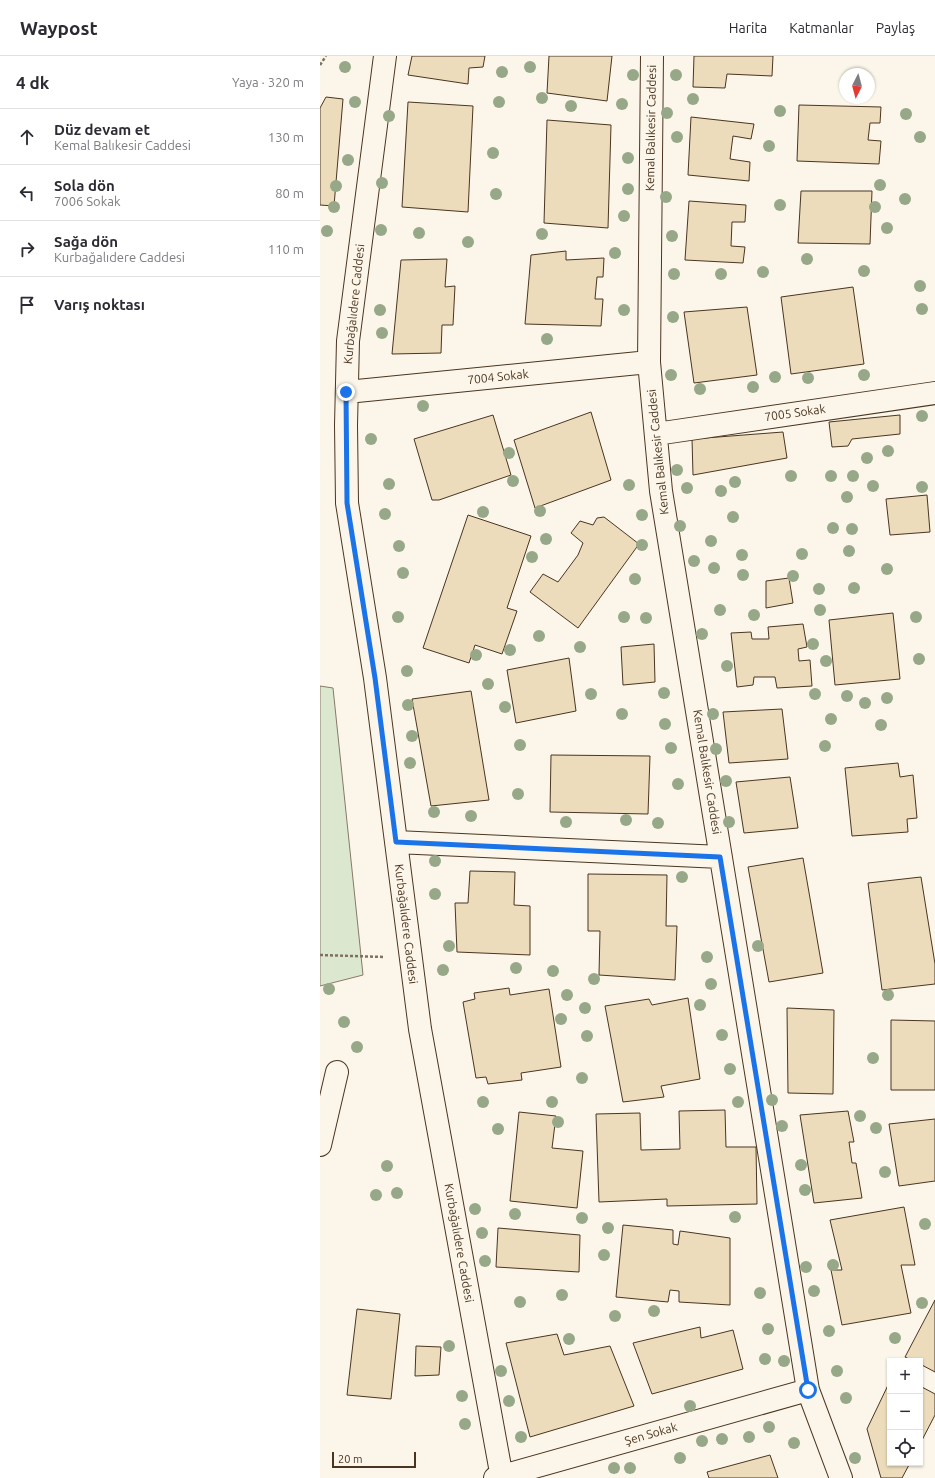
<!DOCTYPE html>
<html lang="tr">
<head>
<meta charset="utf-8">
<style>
	body { margin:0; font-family:Ubuntu,sans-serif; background:#f2f2f3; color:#2b2b33 }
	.controls { position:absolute; right:12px; bottom:12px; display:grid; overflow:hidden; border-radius:0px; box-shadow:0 1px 3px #0004 }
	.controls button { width:36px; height:36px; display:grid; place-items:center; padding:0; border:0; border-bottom:1px solid #e1e1e2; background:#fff; color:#2b2b33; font:20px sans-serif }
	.compass { position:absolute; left:519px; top:12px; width:36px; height:36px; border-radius:50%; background:#fff; box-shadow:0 1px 3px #0004; rotate:186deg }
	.scale { position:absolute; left:12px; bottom:10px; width:84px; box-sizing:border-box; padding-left:4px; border:2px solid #4a3520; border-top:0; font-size:11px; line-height:14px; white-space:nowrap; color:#4a3520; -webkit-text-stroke:3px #fbf6e9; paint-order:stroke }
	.stop { position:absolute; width:12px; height:12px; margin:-9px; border:3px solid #1a73e8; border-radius:50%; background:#fff }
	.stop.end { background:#1a73e8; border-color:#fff; box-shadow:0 1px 4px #0008 }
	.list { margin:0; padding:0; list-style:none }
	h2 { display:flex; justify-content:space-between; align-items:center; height:52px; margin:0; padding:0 16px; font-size:17px }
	h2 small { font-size:13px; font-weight:400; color:#7c7c81 }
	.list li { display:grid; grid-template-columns:26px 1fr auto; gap:12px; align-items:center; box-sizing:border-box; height:56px; padding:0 16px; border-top:1px solid #e1e1e2 }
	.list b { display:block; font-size:15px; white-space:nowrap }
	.list p { margin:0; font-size:13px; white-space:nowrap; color:#7c7c81 }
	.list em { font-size:13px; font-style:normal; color:#7c7c81 }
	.icon { flex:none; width:22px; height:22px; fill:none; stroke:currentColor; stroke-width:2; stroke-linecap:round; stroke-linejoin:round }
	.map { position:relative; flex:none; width:615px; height:1422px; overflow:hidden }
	header { display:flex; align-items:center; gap:24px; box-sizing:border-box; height:56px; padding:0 20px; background:#fff; border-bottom:1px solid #e1e1e2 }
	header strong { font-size:19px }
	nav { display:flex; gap:22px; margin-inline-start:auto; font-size:14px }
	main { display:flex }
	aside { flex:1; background:#fff }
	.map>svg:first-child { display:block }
	.green { fill:#dce7d0; stroke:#887966 }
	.building { fill:#ecdcbc; stroke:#4a3520 }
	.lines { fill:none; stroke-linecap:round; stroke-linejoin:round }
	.street-casing { stroke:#4a3520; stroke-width:24 }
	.path { stroke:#7f6f5c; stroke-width:2.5; stroke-dasharray:3 2; stroke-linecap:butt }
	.street { stroke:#fbf6e9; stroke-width:22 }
	.tree { fill:#96a887 }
	.route { stroke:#1a73e8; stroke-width:5 }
	.labels { text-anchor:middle; stroke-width:3; stroke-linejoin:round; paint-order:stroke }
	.street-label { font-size:12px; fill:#4a3520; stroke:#fbf6e9 }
</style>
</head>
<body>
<header>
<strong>Waypost</strong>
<nav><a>Harita</a><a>Katmanlar</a><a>Paylaş</a></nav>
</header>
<main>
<aside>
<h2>4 dk<small>Yaya · 320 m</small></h2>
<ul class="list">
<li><svg class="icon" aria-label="ahead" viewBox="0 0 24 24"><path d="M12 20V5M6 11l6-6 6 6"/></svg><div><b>Düz devam et</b><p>Kemal Balıkesir Caddesi</p></div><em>130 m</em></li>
<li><svg class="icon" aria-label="left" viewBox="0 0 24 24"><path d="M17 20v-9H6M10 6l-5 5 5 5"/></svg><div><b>Sola dön</b><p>7006 Sokak</p></div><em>80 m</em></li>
<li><svg class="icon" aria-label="right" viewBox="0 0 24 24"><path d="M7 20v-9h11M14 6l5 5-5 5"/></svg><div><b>Sağa dön</b><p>Kurbağalıdere Caddesi</p></div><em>110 m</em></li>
<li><svg class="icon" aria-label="arrive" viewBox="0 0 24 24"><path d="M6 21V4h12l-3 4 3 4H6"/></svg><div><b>Varış noktası</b></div></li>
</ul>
</aside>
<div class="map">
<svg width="615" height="1422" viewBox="0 0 615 1422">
	<rect width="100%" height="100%" fill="#fbf6e9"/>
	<!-- green -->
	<path class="green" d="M0,630L13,632L43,919L0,930Z"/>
	<!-- building -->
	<path class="building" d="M92,0H165L163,11L149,12L148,28L88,19Z
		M229,0H292L287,45L227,37Z
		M374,0H453L452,20L407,18L405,32L373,31Z
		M6,41L23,43L14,150L0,149V52Z
		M88,46L153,50L148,156L82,151Z
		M479,49L561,51L560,67H550L548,84L561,85L559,108L477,105Z
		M371,61L434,68L431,83L413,80L410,103L430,106L429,125L368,119Z
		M227,64L291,69L288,172L224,167Z
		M481,135H552L550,188L478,187Z
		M369,145L426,149L425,166H412L411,190L425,191L423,207L365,204Z
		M246,195V204L284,202L283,221H277L275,243H283L281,270L205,268L211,199Z
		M127,203L125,231L135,230L133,269H122L121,297L72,298L81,204Z
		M533,231L544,308L471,318L461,241Z
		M427,251L437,319L374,327L364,256Z
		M271,356L291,424L215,452L194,384Z
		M173,359L191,419L119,444H112L94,383Z
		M580,359V378L532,383L528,390L512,391L509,366Z
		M463,376L467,402L373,419L372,383Z
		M607,439L610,476L570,479L566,443Z
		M148,459L211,480L187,552L197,555L182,598L155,589L149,607L103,592Z
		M284,461L319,488L258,572L210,536L223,518L238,526L258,499L263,487L251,477L260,465L273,469L277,462Z
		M469,522L473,547L446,552V525Z
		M573,557L580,623L515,629L509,564Z
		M483,568L487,591L478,593L479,605L490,604L492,630L457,632L455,621H434L433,629L417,631L411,577L431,576L432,583H449L448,571Z
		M334,588L335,626L303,629L301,591Z
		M249,602L256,655L196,667L187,614Z
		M151,635L169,744L111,750L92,643Z
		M462,653L468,703L409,707L403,656Z
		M231,699L330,700L328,758L230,756Z
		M578,707L580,721L593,719L597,762L587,763L588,776L532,780L525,712Z
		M470,721L478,772L424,777L416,726Z
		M483,802L503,917L449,926L428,811Z
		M150,815L195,816L194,849L210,850V899L137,896L135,847H148Z
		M268,818L347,819L346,870H357L355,924L279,919L280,875H268Z
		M601,821L615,908V928L562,934L548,827Z
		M189,932L190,939L229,933L241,1011L201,1017L202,1024L168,1028L166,1021L156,1022L143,946L155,943L154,937Z
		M368,942L380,1023L341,1030L344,1041L303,1046L285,950L329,943L332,949Z
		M467,952L514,954L513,1038L468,1037Z
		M571,964L615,965V1034H571Z
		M405,1054L406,1091H436L437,1148L347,1150V1143L279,1146L276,1058L320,1057L321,1094L360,1093L359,1055Z
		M528,1055L534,1086H529L532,1107H536L542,1142L494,1147L480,1059Z
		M199,1056L236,1060L232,1092L263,1095L257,1152L190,1145Z
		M615,1063V1125L579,1130L569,1068Z
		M584,1151L595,1209H581L591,1257L522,1269L511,1214H522L510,1164Z
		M303,1169L353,1174V1188L358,1189L360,1175L410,1182V1249L359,1246V1235L350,1234L348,1246L296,1241Z
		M178,1172L260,1179L259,1216L176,1211Z
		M615,1244V1316L600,1308V1305H593L585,1301Z
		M37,1253L80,1258L71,1343L27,1339Z
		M380,1271L381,1282L413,1274L423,1313L332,1338L313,1287Z
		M237,1278L244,1299L290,1290L314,1350L210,1381L186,1287Z
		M96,1290L121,1291L119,1319L95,1320Z
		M570,1325V1407H590L582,1422H561L547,1373Z
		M600,1330L615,1338V1359L600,1388Z
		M450,1399L458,1422H389L387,1416Z"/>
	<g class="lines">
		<defs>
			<path id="street" d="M65,0L28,285L26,369L27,447L55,622L100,973L182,1422
				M332,0L329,306L341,435L488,1334L521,1422
				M27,336L329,306
				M336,378L615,337
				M76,786L401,801
				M0,1089L17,1016
				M175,1422L488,1334"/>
		</defs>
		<!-- street casing -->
		<use href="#street" class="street-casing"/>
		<!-- path -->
		<path class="path" d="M0,9L6,0
			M0,899L64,901"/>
		<!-- street -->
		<use href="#street" class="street"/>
	</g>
	<!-- trees -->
	<g class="tree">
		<circle cx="25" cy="11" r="6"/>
		<circle cx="210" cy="11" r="6"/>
		<circle cx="182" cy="16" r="6"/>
		<circle cx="313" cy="19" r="6"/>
		<circle cx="356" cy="19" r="6"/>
		<circle cx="222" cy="42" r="6"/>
		<circle cx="373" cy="43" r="6"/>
		<circle cx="35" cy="46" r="6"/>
		<circle cx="179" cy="46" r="6"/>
		<circle cx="302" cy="48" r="6"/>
		<circle cx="251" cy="50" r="6"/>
		<circle cx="460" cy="55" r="6"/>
		<circle cx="347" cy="57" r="6"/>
		<circle cx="586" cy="58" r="6"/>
		<circle cx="69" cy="60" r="6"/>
		<circle cx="357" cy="81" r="6"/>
		<circle cx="600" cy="81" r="6"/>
		<circle cx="449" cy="90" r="6"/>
		<circle cx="173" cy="97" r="6"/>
		<circle cx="308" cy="102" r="6"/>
		<circle cx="28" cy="104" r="6"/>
		<circle cx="62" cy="127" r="6"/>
		<circle cx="560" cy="129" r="6"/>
		<circle cx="16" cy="130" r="6"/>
		<circle cx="308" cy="133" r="6"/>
		<circle cx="176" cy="138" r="6"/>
		<circle cx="346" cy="141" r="6"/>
		<circle cx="585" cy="143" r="6"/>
		<circle cx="460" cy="149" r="6"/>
		<circle cx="14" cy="151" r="6"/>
		<circle cx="555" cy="151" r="6"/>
		<circle cx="304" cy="160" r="6"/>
		<circle cx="567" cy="172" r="6"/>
		<circle cx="61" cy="174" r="6"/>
		<circle cx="7" cy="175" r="6"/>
		<circle cx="99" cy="177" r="6"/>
		<circle cx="222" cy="178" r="6"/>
		<circle cx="352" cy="180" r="6"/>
		<circle cx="148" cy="186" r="6"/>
		<circle cx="295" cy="197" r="6"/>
		<circle cx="487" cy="203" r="6"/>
		<circle cx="544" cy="215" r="6"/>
		<circle cx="443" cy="216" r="6"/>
		<circle cx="354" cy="218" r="6"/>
		<circle cx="401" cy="218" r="6"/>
		<circle cx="600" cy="230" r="6"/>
		<circle cx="602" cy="253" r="6"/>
		<circle cx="60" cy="254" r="6"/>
		<circle cx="304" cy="254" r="6"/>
		<circle cx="353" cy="261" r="6"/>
		<circle cx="62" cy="277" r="6"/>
		<circle cx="227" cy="283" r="6"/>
		<circle cx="351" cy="319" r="6"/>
		<circle cx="544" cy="319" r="6"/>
		<circle cx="455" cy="321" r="6"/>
		<circle cx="488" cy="322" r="6"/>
		<circle cx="433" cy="331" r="6"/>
		<circle cx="380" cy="333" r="6"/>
		<circle cx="103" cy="350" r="6"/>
		<circle cx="602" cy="360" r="6"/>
		<circle cx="51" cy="383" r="6"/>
		<circle cx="568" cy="395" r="6"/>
		<circle cx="189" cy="397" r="6"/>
		<circle cx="547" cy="402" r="6"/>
		<circle cx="357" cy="414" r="6"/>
		<circle cx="471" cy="420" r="6"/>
		<circle cx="511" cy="420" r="6"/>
		<circle cx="533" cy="420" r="6"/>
		<circle cx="193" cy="425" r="6"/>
		<circle cx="415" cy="426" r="6"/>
		<circle cx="69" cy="428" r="6"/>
		<circle cx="309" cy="429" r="6"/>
		<circle cx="553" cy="430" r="6"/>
		<circle cx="602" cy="431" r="6"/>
		<circle cx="367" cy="432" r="6"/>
		<circle cx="401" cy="435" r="6"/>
		<circle cx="527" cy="441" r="6"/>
		<circle cx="220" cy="455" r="6"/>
		<circle cx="163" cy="456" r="6"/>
		<circle cx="65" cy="458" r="6"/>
		<circle cx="322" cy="459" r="6"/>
		<circle cx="413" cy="461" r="6"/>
		<circle cx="360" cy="470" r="6"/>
		<circle cx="513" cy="472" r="6"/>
		<circle cx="532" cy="473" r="6"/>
		<circle cx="226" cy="483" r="6"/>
		<circle cx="391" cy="485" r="6"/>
		<circle cx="322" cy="489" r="6"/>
		<circle cx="79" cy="490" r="6"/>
		<circle cx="529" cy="495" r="6"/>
		<circle cx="482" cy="498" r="6"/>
		<circle cx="422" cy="499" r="6"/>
		<circle cx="212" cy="501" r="6"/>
		<circle cx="374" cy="505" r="6"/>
		<circle cx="394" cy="512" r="6"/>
		<circle cx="567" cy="513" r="6"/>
		<circle cx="83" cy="517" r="6"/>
		<circle cx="423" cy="519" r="6"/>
		<circle cx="473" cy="520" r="6"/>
		<circle cx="315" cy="523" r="6"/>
		<circle cx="534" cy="532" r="6"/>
		<circle cx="499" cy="533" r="6"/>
		<circle cx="400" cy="554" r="6"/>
		<circle cx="500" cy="554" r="6"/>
		<circle cx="434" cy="559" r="6"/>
		<circle cx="78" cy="561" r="6"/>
		<circle cx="304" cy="561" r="6"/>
		<circle cx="596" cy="561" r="6"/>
		<circle cx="326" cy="562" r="6"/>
		<circle cx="382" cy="578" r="6"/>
		<circle cx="219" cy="580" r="6"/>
		<circle cx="493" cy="588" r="6"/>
		<circle cx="260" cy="591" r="6"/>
		<circle cx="190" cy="594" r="6"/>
		<circle cx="156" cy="599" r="6"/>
		<circle cx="599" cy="603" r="6"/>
		<circle cx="506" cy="605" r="6"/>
		<circle cx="407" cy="610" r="6"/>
		<circle cx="87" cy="615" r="6"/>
		<circle cx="168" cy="628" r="6"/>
		<circle cx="344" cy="637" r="6"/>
		<circle cx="271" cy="638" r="6"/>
		<circle cx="495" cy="638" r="6"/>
		<circle cx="527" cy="640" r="6"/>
		<circle cx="567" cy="642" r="6"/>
		<circle cx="545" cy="647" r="6"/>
		<circle cx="88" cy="649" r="6"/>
		<circle cx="185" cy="651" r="6"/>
		<circle cx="302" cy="658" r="6"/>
		<circle cx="393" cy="658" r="6"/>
		<circle cx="511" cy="663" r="6"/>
		<circle cx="345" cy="668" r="6"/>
		<circle cx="561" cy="669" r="6"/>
		<circle cx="92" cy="680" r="6"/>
		<circle cx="200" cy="689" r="6"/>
		<circle cx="505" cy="690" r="6"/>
		<circle cx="351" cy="692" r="6"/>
		<circle cx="396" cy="693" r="6"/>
		<circle cx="90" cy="707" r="6"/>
		<circle cx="406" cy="725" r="6"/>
		<circle cx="358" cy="728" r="6"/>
		<circle cx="198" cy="738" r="6"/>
		<circle cx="114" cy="756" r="6"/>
		<circle cx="151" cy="760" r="6"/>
		<circle cx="306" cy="764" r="6"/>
		<circle cx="246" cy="766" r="6"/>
		<circle cx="409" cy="766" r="6"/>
		<circle cx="338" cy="767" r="6"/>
		<circle cx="115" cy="805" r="6"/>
		<circle cx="362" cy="821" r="6"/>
		<circle cx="115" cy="838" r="6"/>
		<circle cx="129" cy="890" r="6"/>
		<circle cx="438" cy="890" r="6"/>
		<circle cx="387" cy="901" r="6"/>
		<circle cx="196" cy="912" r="6"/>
		<circle cx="123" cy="914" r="6"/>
		<circle cx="233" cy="915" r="6"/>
		<circle cx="274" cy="923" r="6"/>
		<circle cx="391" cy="928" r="6"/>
		<circle cx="9" cy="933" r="6"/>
		<circle cx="247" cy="939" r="6"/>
		<circle cx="568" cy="939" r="6"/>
		<circle cx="380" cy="949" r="6"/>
		<circle cx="265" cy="952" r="6"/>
		<circle cx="241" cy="963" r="6"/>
		<circle cx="24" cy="966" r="6"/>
		<circle cx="402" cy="979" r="6"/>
		<circle cx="267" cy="980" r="6"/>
		<circle cx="37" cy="991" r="6"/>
		<circle cx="553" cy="1002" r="6"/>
		<circle cx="410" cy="1013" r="6"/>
		<circle cx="262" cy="1022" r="6"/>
		<circle cx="452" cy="1044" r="6"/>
		<circle cx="163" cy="1046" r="6"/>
		<circle cx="232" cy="1046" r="6"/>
		<circle cx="418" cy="1046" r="6"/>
		<circle cx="540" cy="1060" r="6"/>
		<circle cx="238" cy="1066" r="6"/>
		<circle cx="462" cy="1070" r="6"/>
		<circle cx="556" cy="1072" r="6"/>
		<circle cx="178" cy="1073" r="6"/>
		<circle cx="481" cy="1109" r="6"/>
		<circle cx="67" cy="1110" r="6"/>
		<circle cx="565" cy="1116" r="6"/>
		<circle cx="485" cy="1134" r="6"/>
		<circle cx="77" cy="1137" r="6"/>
		<circle cx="56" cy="1139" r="6"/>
		<circle cx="155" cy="1153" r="6"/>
		<circle cx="195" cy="1158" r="6"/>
		<circle cx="415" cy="1161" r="6"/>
		<circle cx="262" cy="1162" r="6"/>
		<circle cx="605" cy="1168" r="6"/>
		<circle cx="288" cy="1172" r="6"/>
		<circle cx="162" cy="1177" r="6"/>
		<circle cx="284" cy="1199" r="6"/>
		<circle cx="165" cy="1205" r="6"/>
		<circle cx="513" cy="1209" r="6"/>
		<circle cx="486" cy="1211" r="6"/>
		<circle cx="494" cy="1235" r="6"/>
		<circle cx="440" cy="1237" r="6"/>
		<circle cx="242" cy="1239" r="6"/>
		<circle cx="200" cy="1246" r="6"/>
		<circle cx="602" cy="1247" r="6"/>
		<circle cx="334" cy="1255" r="6"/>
		<circle cx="295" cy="1260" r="6"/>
		<circle cx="448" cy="1273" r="6"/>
		<circle cx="509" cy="1275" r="6"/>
		<circle cx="575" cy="1282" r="6"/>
		<circle cx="249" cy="1283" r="6"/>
		<circle cx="129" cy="1290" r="6"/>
		<circle cx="445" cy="1303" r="6"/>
		<circle cx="464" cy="1305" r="6"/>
		<circle cx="181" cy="1315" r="6"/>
		<circle cx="517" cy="1315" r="6"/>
		<circle cx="142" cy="1340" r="6"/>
		<circle cx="526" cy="1342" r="6"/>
		<circle cx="189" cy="1345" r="6"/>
		<circle cx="370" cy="1350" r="6"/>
		<circle cx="145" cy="1368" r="6"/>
		<circle cx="449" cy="1371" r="6"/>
		<circle cx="201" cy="1381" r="6"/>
		<circle cx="429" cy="1381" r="6"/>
		<circle cx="402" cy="1383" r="6"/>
		<circle cx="382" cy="1385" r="6"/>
		<circle cx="474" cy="1387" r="6"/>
		<circle cx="360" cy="1402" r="6"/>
		<circle cx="535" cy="1402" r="6"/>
		<circle cx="294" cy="1412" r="6"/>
		<circle cx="310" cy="1412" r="6"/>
	</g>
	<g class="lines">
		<!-- route -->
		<path class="route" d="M26,336L27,447L55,622L76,786L400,801L488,1334"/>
	</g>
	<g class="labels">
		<!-- street labels -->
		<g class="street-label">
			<text transform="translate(331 72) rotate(-89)" y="4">Kemal Balıkesir Caddesi</text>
			<text transform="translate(34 248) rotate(-84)" y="4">Kurbağalıdere Caddesi</text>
			<text transform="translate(178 321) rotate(-6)" y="4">7004 Sokak</text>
			<text transform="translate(475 357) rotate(-8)" y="4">7005 Sokak</text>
			<text transform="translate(338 396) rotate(-96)" y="4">Kemal Balıkesir Caddesi</text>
			<text transform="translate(387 716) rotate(81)" y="4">Kemal Balıkesir Caddesi</text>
			<text transform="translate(86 868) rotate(83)" y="4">Kurbağalıdere Caddesi</text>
			<text transform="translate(139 1187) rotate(80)" y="4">Kurbağalıdere Caddesi</text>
			<text transform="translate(331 1378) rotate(-16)" y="4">Şen Sokak</text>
		</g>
	</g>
</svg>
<div class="controls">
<button>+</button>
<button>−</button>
<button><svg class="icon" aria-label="locate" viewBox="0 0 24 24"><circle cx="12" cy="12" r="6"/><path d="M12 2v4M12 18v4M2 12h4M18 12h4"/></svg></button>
</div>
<svg class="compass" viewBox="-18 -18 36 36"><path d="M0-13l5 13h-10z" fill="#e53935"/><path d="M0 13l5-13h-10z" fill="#7c7c81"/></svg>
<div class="scale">20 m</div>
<div class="stop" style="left:488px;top:1334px"></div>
<div class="stop end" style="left:26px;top:336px"></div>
</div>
</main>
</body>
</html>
